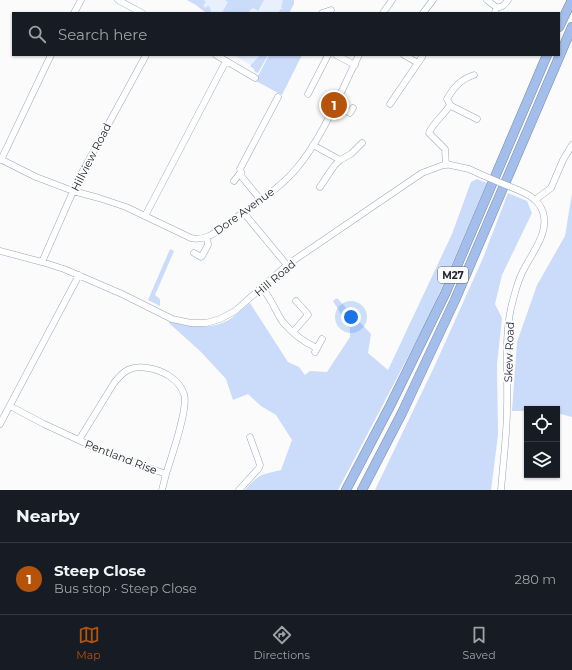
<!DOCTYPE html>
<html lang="en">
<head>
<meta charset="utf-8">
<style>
	body { margin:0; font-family:Montserrat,sans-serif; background:#242831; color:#f1f3f6 }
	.controls { position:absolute; right:12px; bottom:12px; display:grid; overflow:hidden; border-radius:0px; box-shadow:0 1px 3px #0004 }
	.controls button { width:36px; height:36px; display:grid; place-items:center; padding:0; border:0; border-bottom:1px solid #363941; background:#171b24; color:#f1f3f6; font:20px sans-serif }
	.you { position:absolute; left:351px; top:317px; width:14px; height:14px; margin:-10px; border:3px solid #fff; border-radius:50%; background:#1a73e8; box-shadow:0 0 0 6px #1a73e833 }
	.badge { display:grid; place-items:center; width:26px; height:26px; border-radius:50%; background:#b45309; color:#fff; font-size:13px; font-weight:700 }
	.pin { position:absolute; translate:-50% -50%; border:2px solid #fff; box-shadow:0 1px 4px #0006 }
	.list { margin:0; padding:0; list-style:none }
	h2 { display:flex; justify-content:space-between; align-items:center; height:52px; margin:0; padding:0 16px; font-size:17px }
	h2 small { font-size:13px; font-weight:400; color:#9ea1a6 }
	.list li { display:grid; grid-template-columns:26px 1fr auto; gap:12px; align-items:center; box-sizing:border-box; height:72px; padding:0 16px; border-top:1px solid #363941 }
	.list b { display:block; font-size:15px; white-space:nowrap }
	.list p { margin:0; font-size:13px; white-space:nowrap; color:#9ea1a6 }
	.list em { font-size:13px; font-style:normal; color:#9ea1a6 }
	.icon { flex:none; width:22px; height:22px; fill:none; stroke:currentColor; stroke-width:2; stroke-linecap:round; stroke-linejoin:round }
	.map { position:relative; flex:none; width:572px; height:490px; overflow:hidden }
	.search { position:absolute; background:#171b24; box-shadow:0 1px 3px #0004; left:12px; right:12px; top:12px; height:44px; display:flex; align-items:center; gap:10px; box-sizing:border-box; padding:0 14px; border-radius:0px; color:#9ea1a6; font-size:15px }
	.sheet { height:124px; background:#171b24 }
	nav { display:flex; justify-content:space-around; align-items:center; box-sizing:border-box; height:56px; border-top:1px solid #363941; background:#171b24; font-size:11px; color:#9ea1a6 }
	nav a { display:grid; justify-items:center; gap:2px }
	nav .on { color:#b45309 }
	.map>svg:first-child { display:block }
	.built { fill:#e8f0fd }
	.green { fill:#cadcf9 }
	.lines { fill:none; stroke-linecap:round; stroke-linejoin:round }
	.minor-casing { stroke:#98a6be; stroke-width:7 }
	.highway-casing { stroke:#7689a9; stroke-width:10 }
	.minor { stroke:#fff; stroke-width:6 }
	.highway { stroke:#a3beea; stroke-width:9 }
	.minor-bridge-casing { stroke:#98a6be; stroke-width:7; stroke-linecap:butt }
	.minor-bridge { stroke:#fff; stroke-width:6 }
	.labels { text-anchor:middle; stroke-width:4; stroke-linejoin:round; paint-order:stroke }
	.shield { fill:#fbfbfb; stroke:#62666d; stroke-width:1 }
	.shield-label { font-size:10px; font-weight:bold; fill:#212630 }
	.street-label { font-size:11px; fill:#212630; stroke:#fbfbfb }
</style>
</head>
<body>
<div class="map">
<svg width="572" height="490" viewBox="0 0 572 490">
	<rect width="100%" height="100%" fill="#fbfbfb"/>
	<!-- built -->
	<path class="built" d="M187,0H294L287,13H205L207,10Z
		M232,55H264L257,68Z"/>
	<!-- green -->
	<path class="green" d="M187,0H204L206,2L203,6L206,8L208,5C210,8 212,10 210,13H204L205,12L197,6L196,5Z
		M225,0H264L258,11L253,8L247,13H222L228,2Z
		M283,0H294V4L289,13H279L280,9H283L281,7Z
		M260,55H268L258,73L255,72L254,69L250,66Z
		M269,55H291L294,56L295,55H302L282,95L254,80L259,74Z
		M477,179L487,183L429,317L338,490H245C259,474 260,475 281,470L292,440L276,415L261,406L248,394L233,400L226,379L201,352L169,323L170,321C186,326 203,329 219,324C231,321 241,310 250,303L288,362L299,367L305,375L310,371L327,372L350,337V329L333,301L337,298L371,334L368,353L388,370L452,234L471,182Z
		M508,193L527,201L532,213L502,275L495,304L502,318L497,364L498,435L491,490H375L435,365L483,258Z
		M572,193V417L557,413V409H527V411H512L517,342L537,285L565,236Z
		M170,249L174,251L155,295L160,299V306L148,300Z"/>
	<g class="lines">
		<defs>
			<path id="minor" d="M118,0L142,13
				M487,0L496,7L495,13
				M496,7C501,8 505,5 508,0
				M74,13L81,0
				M322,13L331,10
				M383,13L392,0
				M423,13L433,0
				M216,55L255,78
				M336,55L355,65
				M404,55L418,63
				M474,75C461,79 454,87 447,99L451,106L477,119
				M308,94L328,55
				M390,104L422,57
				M334,105L350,113L353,108
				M313,145L340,160
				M0,159L36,177L73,191L99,198L126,207L191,238C208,242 221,228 234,219C255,204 279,189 296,169C322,139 341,91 359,55
				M1,160L51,55
				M446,165L445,149L429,133C431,125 445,114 450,105
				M234,181L241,172
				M320,187L334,166L340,160L351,154L362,143
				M260,199L242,177L240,169L278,97
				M535,200L551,188L563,160L572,145
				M243,212L287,265
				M145,216L226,61
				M0,251L42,262L64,269L122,294L172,319L191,323H206L220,319L235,311L287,265L422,173L446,164L469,169L482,175
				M194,253L201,257L202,256L208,245L207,237
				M42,262L78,180L146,55
				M262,288C271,298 275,310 282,321C291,332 303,342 317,348
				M293,332L308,315L306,312L296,301
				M315,352L322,339
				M10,406L44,424L100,450L166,474C171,458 189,407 184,394C179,379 162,370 148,368C132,365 124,370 114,383L79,440
				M0,424L79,275
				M162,490L166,474
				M239,490L259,468L260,465L250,437
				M501,490C503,463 507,435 507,408C508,375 504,341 511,308C514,296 517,283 522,273C530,256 547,236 544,217C542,202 530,195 518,190"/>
			<path id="highway" d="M559,27L572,0
				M346,490L390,406L445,294L547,55
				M362,490L402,413L455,300L572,27"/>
		</defs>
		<!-- minor casing -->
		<use href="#minor" class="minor-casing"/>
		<!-- highway casing -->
		<use href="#highway" class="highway-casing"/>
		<!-- minor -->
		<use href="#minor" class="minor"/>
		<!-- highway -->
		<use href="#highway" class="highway"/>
		<defs>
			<path id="minor-bridge" d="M482,175L518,190"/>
		</defs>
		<!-- minor-bridge casing -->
		<use href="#minor-bridge" class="minor-bridge-casing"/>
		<!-- minor-bridge -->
		<use href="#minor-bridge" class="minor-bridge"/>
	</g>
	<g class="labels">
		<!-- shield labels -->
		<rect class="shield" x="438" y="267" width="30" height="16" rx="3"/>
		<g class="shield-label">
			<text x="453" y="279">M27</text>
		</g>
		<!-- street labels -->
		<g class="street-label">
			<text transform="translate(91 157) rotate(-63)" y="4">Hillview Road</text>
			<text transform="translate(244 211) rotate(-36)" y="4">Dore Avenue</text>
			<text transform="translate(275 278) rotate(-40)" y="4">Hill Road</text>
			<text transform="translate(509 352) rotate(-88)" y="4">Skew Road</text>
			<text transform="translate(121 457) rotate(21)" y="4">Pentland Rise</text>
		</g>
	</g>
</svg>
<div class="controls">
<button><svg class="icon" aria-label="locate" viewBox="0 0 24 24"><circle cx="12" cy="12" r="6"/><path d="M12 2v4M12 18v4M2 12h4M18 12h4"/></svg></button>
<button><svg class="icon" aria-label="layers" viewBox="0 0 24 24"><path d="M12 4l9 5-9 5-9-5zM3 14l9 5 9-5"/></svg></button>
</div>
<div class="you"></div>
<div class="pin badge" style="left:334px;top:105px">1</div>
<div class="search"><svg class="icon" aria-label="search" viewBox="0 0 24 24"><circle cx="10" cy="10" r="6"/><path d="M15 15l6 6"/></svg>Search here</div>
</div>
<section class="sheet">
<h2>Nearby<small></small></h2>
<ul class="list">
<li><span class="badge">1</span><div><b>Steep Close</b><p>Bus stop · Steep Close</p></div><em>280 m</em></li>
</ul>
</section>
<nav>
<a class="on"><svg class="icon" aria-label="map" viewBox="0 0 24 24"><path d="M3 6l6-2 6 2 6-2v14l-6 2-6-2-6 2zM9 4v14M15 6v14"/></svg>Map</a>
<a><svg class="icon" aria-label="directions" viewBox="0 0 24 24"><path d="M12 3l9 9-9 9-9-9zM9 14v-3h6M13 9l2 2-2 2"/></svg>Directions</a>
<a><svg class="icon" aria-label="saved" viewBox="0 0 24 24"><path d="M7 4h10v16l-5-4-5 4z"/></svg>Saved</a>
</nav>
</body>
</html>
